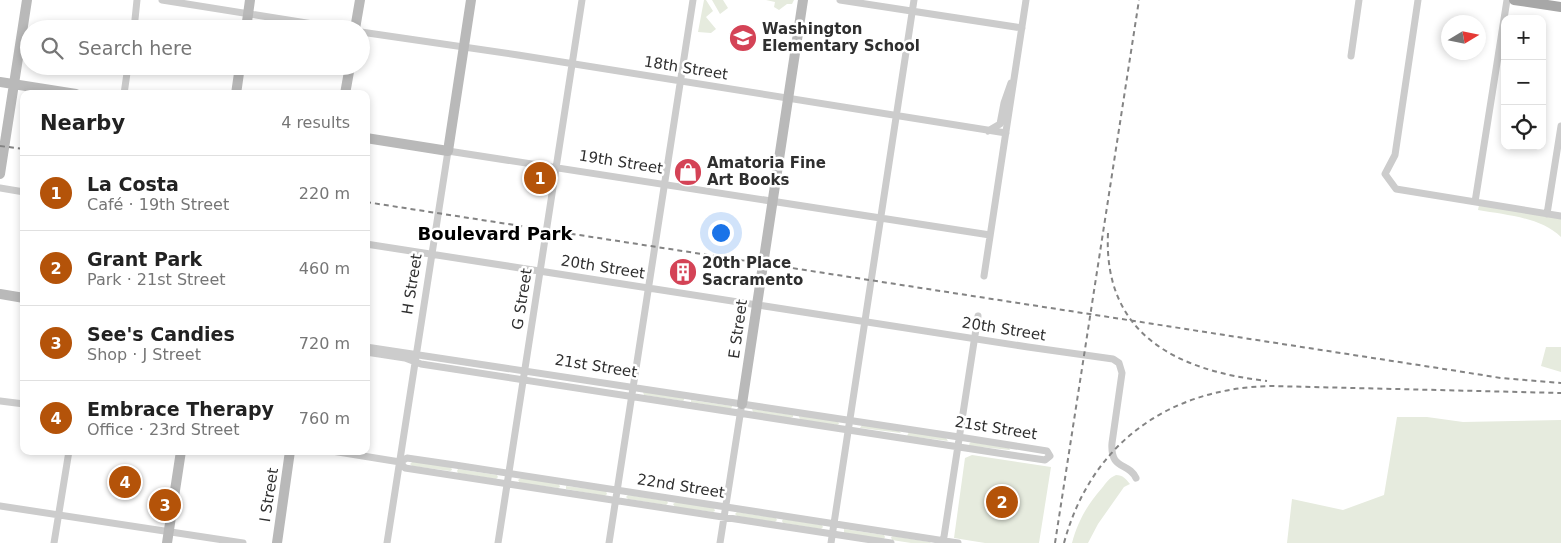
<!DOCTYPE html>
<html lang="en">
<head>
<meta charset="utf-8">
<style>
	body { margin:0; font-family:"DejaVu Sans",sans-serif; background:#f2f2f2; color:#222 }
	.controls { position:absolute; right:15px; top:15px; display:grid; overflow:hidden; border-radius:10px; box-shadow:0 2px 8px #0003 }
	.controls button { width:45px; height:45px; display:grid; place-items:center; padding:0; border:0; border-bottom:1px solid #e0e0e0; background:#fff; color:#222; font:25px sans-serif }
	.compass { position:absolute; left:1441px; top:15px; width:45px; height:45px; border-radius:50%; background:#fff; box-shadow:0 2px 8px #0003; rotate:80deg }
	.you { position:absolute; left:720px; top:232px; width:18px; height:18px; margin:-12px; border:4px solid #fff; border-radius:50%; background:#1a73e8; box-shadow:0 0 0 8px #1a73e833 }
	.badge { display:grid; place-items:center; width:32px; height:32px; border-radius:50%; background:#b45309; color:#fff; font-size:16px; font-weight:700 }
	.pin { position:absolute; translate:-50% -50%; border:2px solid #fff; box-shadow:0 1px 5px #0006 }
	.list { margin:0; padding:0; list-style:none }
	h2 { display:flex; justify-content:space-between; align-items:center; height:65px; margin:0; padding:0 20px; font-size:21px }
	h2 small { font-size:16px; font-weight:400; color:#767676 }
	.list li { display:grid; grid-template-columns:32px 1fr auto; gap:15px; align-items:center; box-sizing:border-box; height:75px; padding:0 20px; border-top:1px solid #e0e0e0 }
	.list b { display:block; font-size:19px; white-space:nowrap }
	.list p { margin:0; font-size:16px; white-space:nowrap; color:#767676 }
	.list em { font-size:16px; font-style:normal; color:#767676 }
	.icon { flex:none; width:28px; height:28px; fill:none; stroke:currentColor; stroke-width:2; stroke-linecap:round; stroke-linejoin:round }
	.map { position:relative; flex:none; width:1561px; height:543px; overflow:hidden }
	.search { position:absolute; background:#fff; box-shadow:0 2px 8px #0003; left:20px; top:20px; width:350px; height:55px; display:flex; align-items:center; gap:12px; box-sizing:border-box; padding:0 18px; border-radius:28px; color:#767676; font-size:19px }
	.panel { position:absolute; background:#fff; box-shadow:0 2px 8px #0003; left:20px; top:90px; width:350px; height:365px; border-radius:10px }
	.map>svg:first-child { display:block }
	.green { fill:#e6ebde }
	.lines { fill:none; stroke-linecap:round; stroke-linejoin:round }
	.street { stroke:#ccc; stroke-width:7 }
	.secondary { stroke:#b9b9b9; stroke-width:10 }
	.primary { stroke:#a7a7a7; stroke-width:10 }
	.rail { stroke:#848484; stroke-width:2; stroke-dasharray:5 4; stroke-linecap:butt }
	.labels { text-anchor:middle; stroke-width:5; stroke-linejoin:round; paint-order:stroke }
	.poi-label { font-size:15px; font-weight:bold; fill:#2f2f2f; stroke:#fff; text-anchor:start }
	.street-label { font-size:15px; fill:#2f2f2f; stroke:#fff }
	.quarter-label { font-size:18px; font-weight:bold; fill:#000; stroke:#fff }
</style>
</head>
<body>
<div class="map">
<svg width="1561" height="543" viewBox="0 0 1561 543">
	<rect width="100%" height="100%" fill="#fff"/>
	<!-- green -->
	<path class="green" d="M704,0H706L713,11L706,17L716,29L711,33L698,32Z
		M712,0H723L728,8L720,14Z
		M766,0H794L792,4H787L779,10L774,7L775,2Z
		M1479,205L1561,218V237C1540,217 1506,215 1478,210Z
		M1546,347H1561V372L1541,366Z
		M643,392L684,398V400L683,401L644,395Z
		M691,400L732,406V407L730,409L691,402Z
		M752,409L793,415V417L790,418L753,412Z
		M799,416L838,421L839,424L837,425L800,420Z
		M1397,417H1427L1463,422L1561,420V543H1287L1292,499L1343,510L1384,495Z
		M862,425L899,431L901,433L860,428Z
		M909,432L946,438L948,441L907,436Z
		M971,442L1009,448L1010,450L970,446L969,444Z
		M972,455L1051,467L1039,543H985L954,538L965,458Z
		M413,461L451,467L452,470L450,471L412,466L410,464Z
		M458,469L497,475L498,477L496,479L458,473L457,471Z
		M1116,475C1123,475 1126,479 1130,484L1124,487L1098,524L1088,543H1072C1078,521 1087,505 1102,488C1106,483 1109,478 1116,475Z
		M521,478L559,484L560,487L558,488L520,483L518,480Z
		M566,486L606,491L607,494L605,496L566,489Z
		M628,495L667,501L668,503L666,505L628,499L626,497Z
		M676,502L714,508L715,511L713,512L675,507L673,504Z
		M737,512L776,518L777,520L775,522L737,516L735,514Z
		M783,519L822,525L823,527L821,529L783,523L782,521Z
		M844,529L884,535L885,537L884,539L844,533Z
		M893,536L930,542L931,543H911L892,540L891,537Z"/>
	<g class="lines">
		<!-- street -->
		<path class="street" d="M162,0L344,29
			M840,0L1022,28
			M1418,0L1395,155L1385,174L1396,189L1561,216
			M134,29L137,0
			M361,32L518,55L1006,133
			M1351,56L1359,0
			M124,94L128,66
			M988,131L1000,124L1004,103L1011,83
			M0,188L24,192
			M1475,202L1507,0
			M1547,214L1561,126
			M366,244L1028,347L1113,359L1119,363L1122,373L1112,443C1110,471 1129,462 1136,478
			M984,276L1026,0
			M366,347L959,437L1047,451L1050,456L1045,460L1011,455L421,364L405,358L366,352
			M0,401L24,404
			M332,451L400,462L407,458L455,465L958,543
			M400,462L405,468L891,543
			M0,506L243,543
			M54,543L69,451
			M387,543L448,151L990,235
			M498,543L582,0
			M609,543L693,0
			M720,543L741,409
			M831,543L914,0
			M943,543L978,316"/>
		<!-- secondary -->
		<path class="secondary" d="M246,29L250,0
			M355,29L360,0
			M0,82L76,94
			M236,94L240,66
			M345,94L350,66
			M366,138L448,151L471,0
			M0,174L27,0
			M0,294L24,298
			M742,404L803,0
			M167,543L181,451
			M277,543L290,451"/>
		<!-- primary -->
		<path class="primary" d="M1514,0L1561,7"/>
		<!-- rail -->
		<path class="rail" d="M0,146L24,149
			M366,202L1457,371L1501,378L1561,383
			M1108,233C1103,336 1179,371 1267,381
			M1055,543L1139,0
			M1064,543C1091,443 1169,388 1271,386L1561,393"/>
	</g>
	<!-- icons -->
	<defs>
		<symbol id="school-disc" viewBox="-11 -11 22 22"><circle r="9.5" fill="#d44356" stroke="#fff"/><path d="M0-5L7-2L0 1L-7-2ZM-4 1L0 2.5L4 1V4Q0 6-4 4Z" fill="#fff"/></symbol>
		<symbol id="shop-disc" viewBox="-11 -11 22 22"><circle r="9.5" fill="#d44356" stroke="#fff"/><path d="M-5-2.5h2.3a2.7 3.5 0 0 1 5.4 0H5L5.5 6h-11ZM-1.5-2.5h3a1.5 2.3 0 0 0-3 0Z" fill="#fff"/></symbol>
		<symbol id="building-disc" viewBox="-11 -11 22 22"><circle r="9.5" fill="#d44356" stroke="#fff"/><path d="M-4-6H4V6H1V3H-1V6H-4ZM-2.5-4.3h1.7v1.8h-1.7ZM.8-4.3h1.7v1.8H.8ZM-2.5-1h1.7V.8h-1.7ZM.8-1h1.7V.8H.8Z" fill="#fff"/></symbol>
	</defs>
	<g fill-rule="evenodd">
		<use href="#school-disc" x="727" y="22" width="32" height="32"/>
		<use href="#shop-disc" x="672" y="156" width="32" height="32"/>
		<use href="#building-disc" x="667" y="256" width="32" height="32"/>
	</g>
	<g class="labels">
		<!-- poi labels -->
		<g class="poi-label">
			<text x="762" y="34">Washington<tspan x="762" dy="17">Elementary School</tspan></text>
			<text x="707" y="168">Amatoria Fine<tspan x="707" dy="17">Art Books</tspan></text>
			<text x="702" y="268">20th Place<tspan x="702" dy="17">Sacramento</tspan></text>
		</g>
		<!-- street labels -->
		<g class="street-label">
			<text transform="translate(686 68) rotate(9)" y="5">18th Street</text>
			<text transform="translate(621 162) rotate(9)" y="5">19th Street</text>
			<text transform="translate(603 267) rotate(9)" y="5">20th Street</text>
			<text transform="translate(412 284) rotate(-81)" y="5">H Street</text>
			<text transform="translate(522 299) rotate(-81)" y="5">G Street</text>
			<text transform="translate(738 329) rotate(-82)" y="5">E Street</text>
			<text transform="translate(1004 329) rotate(9)" y="5">20th Street</text>
			<text transform="translate(596 366) rotate(9)" y="5">21st Street</text>
			<text transform="translate(996 428) rotate(9)" y="5">21st Street</text>
			<text transform="translate(681 486) rotate(9)" y="5">22nd Street</text>
			<text transform="translate(269 495) rotate(-81)" y="5">I Street</text>
		</g>
		<!-- quarter labels -->
		<g class="quarter-label">
			<text x="495" y="240">Boulevard Park</text>
		</g>
	</g>
</svg>
<div class="controls">
<button>+</button>
<button>−</button>
<button><svg class="icon" aria-label="locate" viewBox="0 0 24 24"><circle cx="12" cy="12" r="6"/><path d="M12 2v4M12 18v4M2 12h4M18 12h4"/></svg></button>
</div>
<svg class="compass" viewBox="-18 -18 36 36"><path d="M0-13l5 13h-10z" fill="#e53935"/><path d="M0 13l5-13h-10z" fill="#767676"/></svg>
<div class="you"></div>
<div class="pin badge" style="left:540px;top:178px">1</div>
<div class="pin badge" style="left:1002px;top:502px">2</div>
<div class="pin badge" style="left:165px;top:505px">3</div>
<div class="pin badge" style="left:125px;top:482px">4</div>
<div class="search"><svg class="icon" aria-label="search" viewBox="0 0 24 24"><circle cx="10" cy="10" r="6"/><path d="M15 15l6 6"/></svg>Search here</div>
<section class="panel">
<h2>Nearby<small>4 results</small></h2>
<ul class="list">
<li><span class="badge">1</span><div><b>La Costa</b><p>Café · 19th Street</p></div><em>220 m</em></li>
<li><span class="badge">2</span><div><b>Grant Park</b><p>Park · 21st Street</p></div><em>460 m</em></li>
<li><span class="badge">3</span><div><b>See's Candies</b><p>Shop · J Street</p></div><em>720 m</em></li>
<li><span class="badge">4</span><div><b>Embrace Therapy</b><p>Office · 23rd Street</p></div><em>760 m</em></li>
</ul>
</section>
</div>
</body>
</html>
